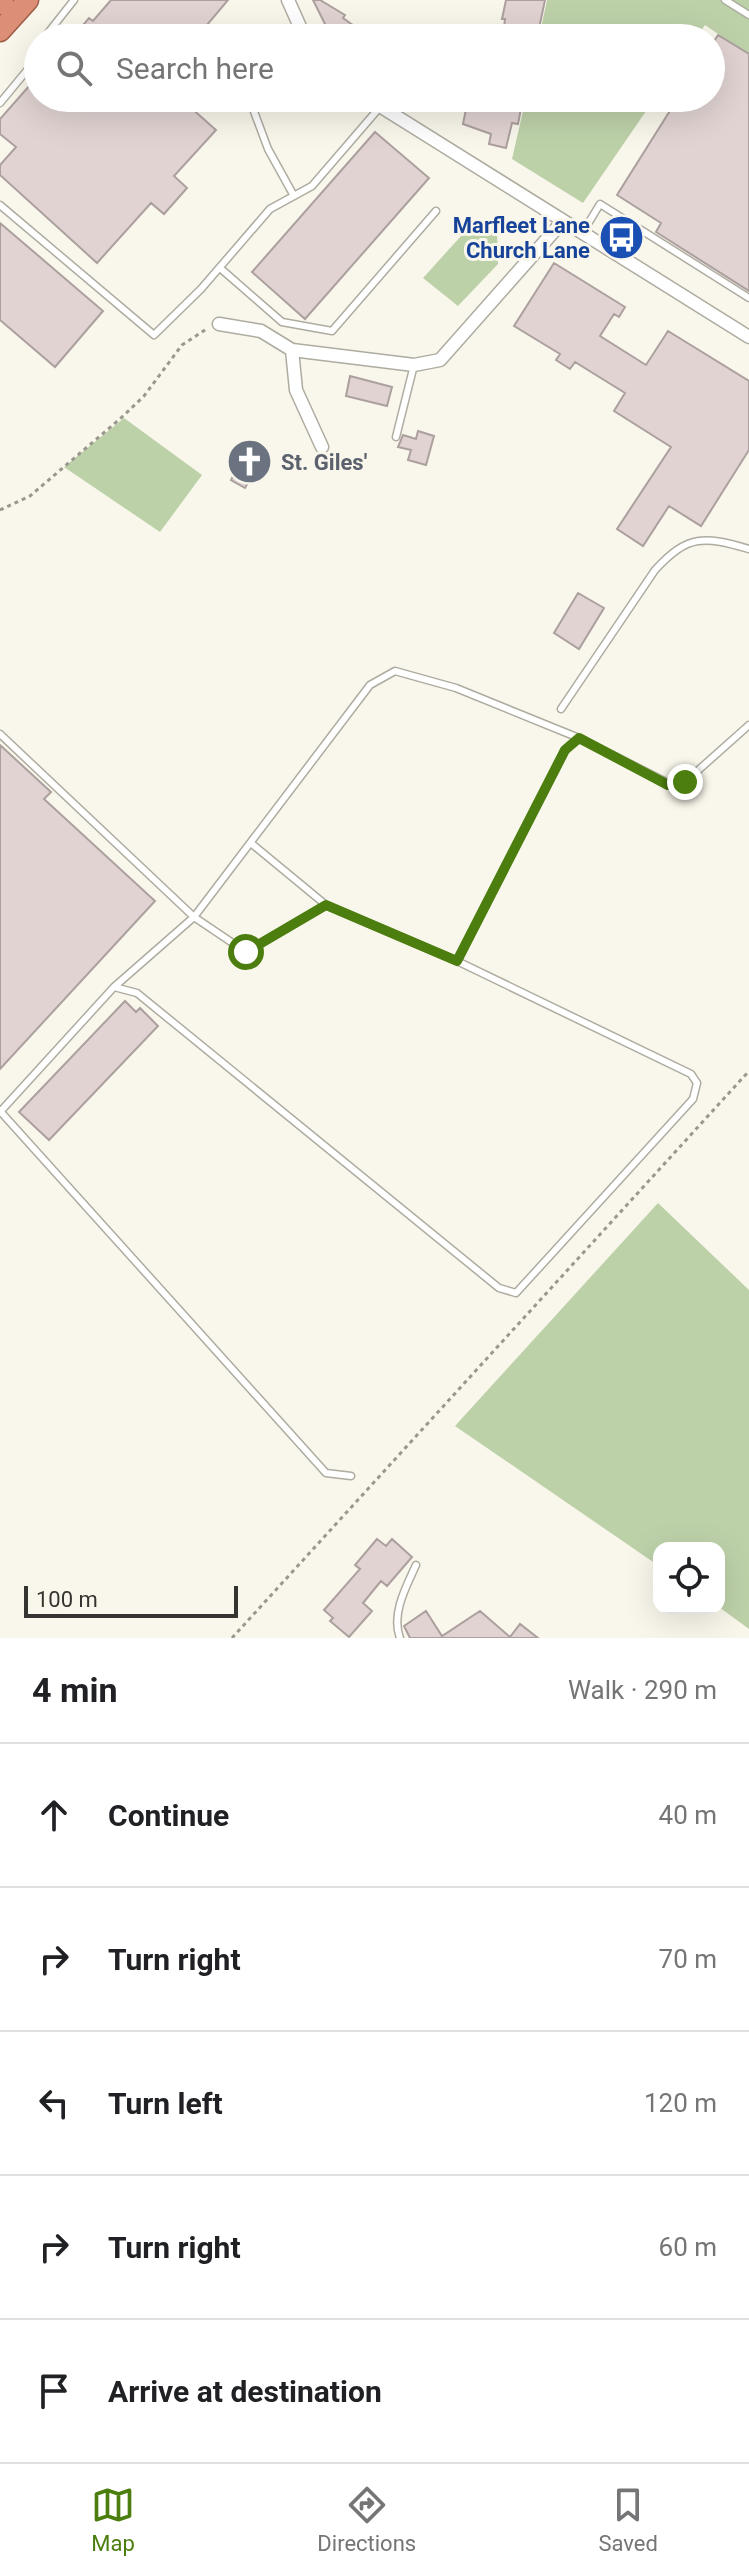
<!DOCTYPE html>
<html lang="en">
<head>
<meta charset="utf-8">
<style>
	body { margin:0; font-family:Roboto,sans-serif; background:#f2f2f2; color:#202124 }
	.controls { position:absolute; right:24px; bottom:24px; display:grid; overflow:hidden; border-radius:16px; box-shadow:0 8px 32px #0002 }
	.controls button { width:72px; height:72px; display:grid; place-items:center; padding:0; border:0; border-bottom:2px solid #e0e0e0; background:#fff; color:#202124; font:40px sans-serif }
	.scale { position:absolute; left:24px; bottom:20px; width:214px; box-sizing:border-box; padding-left:8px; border:4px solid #363430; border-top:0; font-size:22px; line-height:28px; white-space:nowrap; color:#363430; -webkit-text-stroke:6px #f9f6eb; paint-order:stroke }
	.stop { position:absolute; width:24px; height:24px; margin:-18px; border:6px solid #4b7e0e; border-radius:50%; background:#fff }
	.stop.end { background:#4b7e0e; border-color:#fff; box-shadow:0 2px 8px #0008 }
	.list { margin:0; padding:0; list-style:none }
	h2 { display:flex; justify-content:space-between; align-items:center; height:104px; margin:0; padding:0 32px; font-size:34px }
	h2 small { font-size:26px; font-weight:400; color:#757577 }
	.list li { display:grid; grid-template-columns:52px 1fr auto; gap:24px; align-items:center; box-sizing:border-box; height:144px; padding:0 32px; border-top:2px solid #e0e0e0 }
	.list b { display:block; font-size:30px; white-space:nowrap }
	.list em { font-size:26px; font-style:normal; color:#757577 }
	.icon { flex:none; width:44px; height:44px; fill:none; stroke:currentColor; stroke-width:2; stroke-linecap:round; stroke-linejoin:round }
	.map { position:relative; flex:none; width:749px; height:1638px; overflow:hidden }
	.search { position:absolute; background:#fff; box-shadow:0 8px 32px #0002; left:24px; right:24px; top:24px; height:88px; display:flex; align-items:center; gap:20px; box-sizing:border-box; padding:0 28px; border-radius:44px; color:#757577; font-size:30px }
	.sheet { height:824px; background:#fff }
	nav { display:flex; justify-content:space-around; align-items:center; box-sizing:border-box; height:112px; border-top:2px solid #e0e0e0; background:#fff; font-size:22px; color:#757577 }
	nav a { display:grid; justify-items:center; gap:4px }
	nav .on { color:#4b7e0e }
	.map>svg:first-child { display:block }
	.green { fill:#bdd1a9 }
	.building { fill:#e0d3d2; stroke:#aca09f; stroke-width:2 }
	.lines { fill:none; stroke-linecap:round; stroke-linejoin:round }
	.service-casing { stroke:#aeaca1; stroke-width:9 }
	.minor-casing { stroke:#aeaca1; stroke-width:15 }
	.trunk-casing { stroke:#9d5d47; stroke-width:23 }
	.path { stroke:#9a978f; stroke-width:3; stroke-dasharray:4 4; stroke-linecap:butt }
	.service { stroke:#fff; stroke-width:6 }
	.minor { stroke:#fff; stroke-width:12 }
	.trunk { stroke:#dc8f76; stroke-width:20 }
	.route { stroke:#4b7e0e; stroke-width:10 }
	.labels { text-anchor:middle; stroke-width:6; stroke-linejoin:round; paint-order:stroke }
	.transit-label { font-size:22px; font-weight:bold; fill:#164399; stroke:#f9f6eb; text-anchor:end }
	.worship-label { font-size:22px; font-weight:bold; fill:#5b616d; stroke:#f9f6eb; text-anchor:start }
</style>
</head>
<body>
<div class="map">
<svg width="749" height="1638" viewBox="0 0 749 1638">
	<rect width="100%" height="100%" fill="#f9f6eb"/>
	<!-- green -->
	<path class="green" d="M547,0H749V55L705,25L696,38H539Z
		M526,98H655L583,203L512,159Z
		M471,225H491L492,230L497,231L498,264L458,306L423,278Z
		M124,418L202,475L160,532L64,467Z
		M658,1203L749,1290V1629L719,1607V1548H659V1566L455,1426Z"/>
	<!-- building -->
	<path class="building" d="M111,0H228L196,38H72L89,18L93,21Z
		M313,0H320L345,15L343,18L371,38H332Z
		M506,0H545L537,38L507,35L509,29L504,28L505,19H502Z
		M718,35L749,54V291L656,232L661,223L617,195L678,98H711V46Z
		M38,76V98H180L216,130L174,176L187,188L164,214L151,203L97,263L0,175V165L16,147L0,134V119Z
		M442,98H523L518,124L512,123L506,148L489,144L491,134L463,124L466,109L441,103Z
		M375,132L429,178L305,319L252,272Z
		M0,223L103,311L55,367L0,320Z
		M554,263L625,307L619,317L614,314L600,336L646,365L668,331L749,381V450L701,526L669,506L643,546L617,529L671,447L614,411L625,393L575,362L570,369L556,360L560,354L514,326Z
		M350,376L392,387L387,406L346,396Z
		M418,431L434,436L426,465L408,460L411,450L398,447L403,435L416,439Z
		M251,441L267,450L245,488L231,480Z
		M578,593L604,608L579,649L554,633Z
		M0,745L51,792L44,799L155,901L0,1069Z
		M125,1001L136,1012L140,1008L158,1026L49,1140L19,1112Z
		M377,1539L386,1546L392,1539L412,1557L387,1586L381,1581L363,1603L372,1611L349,1637L330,1621L333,1618L324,1610L360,1569L355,1565Z
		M426,1611L442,1636L480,1611L510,1637L520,1624L538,1638H410L404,1626Z"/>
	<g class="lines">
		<defs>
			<path id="service" d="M725,0L749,15
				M44,38L74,0
				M249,98L268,149L294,196
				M0,103L38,57
				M0,205L154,335L201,289L270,209L312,186L380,107
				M583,232L600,204L749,298
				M220,268L282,322L332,331L436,211
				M396,437L414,365
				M561,709L655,570C688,534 704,536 749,549
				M0,734L194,917L246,952L326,905
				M457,961L565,750L579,738
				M114,987L194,917L370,685L395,671L456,688L579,738L674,786L685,782L749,725
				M0,1111L326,1473L351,1476
				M0,1112L114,987L137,993L499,1288L516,1293L693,1099L697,1083L691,1074L457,961L326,905L252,844
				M400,1638C391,1614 406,1587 416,1565"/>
			<path id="minor" d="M288,0L305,38
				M367,98L749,337
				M219,324L261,331L292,350
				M322,447L296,390L292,350L414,365L440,360L563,221"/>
			<path id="trunk" d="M0,4L3,0
				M0,31L28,0"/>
		</defs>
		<!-- service casing -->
		<use href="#service" class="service-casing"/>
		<!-- minor casing -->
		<use href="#minor" class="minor-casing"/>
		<!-- trunk casing -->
		<use href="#trunk" class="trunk-casing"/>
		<!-- path -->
		<path class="path" d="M0,510L30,496L121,418L144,396L182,345L208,328
			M232,1638L749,1071"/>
		<!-- service -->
		<use href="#service" class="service"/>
		<!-- minor -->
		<use href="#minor" class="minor"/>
		<!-- trunk -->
		<use href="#trunk" class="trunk"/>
	</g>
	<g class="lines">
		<!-- route -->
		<path class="route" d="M246,952L326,905L457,961L565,750L579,738L668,785L685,782"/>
	</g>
	<!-- icons -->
	<defs>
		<symbol id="bus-disc" viewBox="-11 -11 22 22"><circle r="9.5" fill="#1a4fb4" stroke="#f9f6eb"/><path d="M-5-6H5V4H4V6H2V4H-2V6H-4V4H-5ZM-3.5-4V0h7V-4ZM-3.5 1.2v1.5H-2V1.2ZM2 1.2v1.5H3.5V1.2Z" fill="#fff"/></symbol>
		<symbol id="church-disc" viewBox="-11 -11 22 22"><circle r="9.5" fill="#6b7280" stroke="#f9f6eb"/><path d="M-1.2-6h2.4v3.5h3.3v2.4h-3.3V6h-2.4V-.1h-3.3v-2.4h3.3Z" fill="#fff"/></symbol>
	</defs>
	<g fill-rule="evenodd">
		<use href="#bus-disc" x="596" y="212" width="51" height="51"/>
		<use href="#church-disc" x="224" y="436" width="51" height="51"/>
	</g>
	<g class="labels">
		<!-- transit labels -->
		<g class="transit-label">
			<text x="590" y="233">Marfleet Lane<tspan x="590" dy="25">Church Lane</tspan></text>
		</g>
		<!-- worship labels -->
		<g class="worship-label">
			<text x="281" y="470">St. Giles'</text>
		</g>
	</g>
</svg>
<div class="controls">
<button><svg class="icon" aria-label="locate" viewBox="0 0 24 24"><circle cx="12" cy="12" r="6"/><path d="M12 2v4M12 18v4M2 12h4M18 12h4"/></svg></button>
</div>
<div class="scale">100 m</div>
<div class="stop" style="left:246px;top:952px"></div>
<div class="stop end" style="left:685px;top:782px"></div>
<div class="search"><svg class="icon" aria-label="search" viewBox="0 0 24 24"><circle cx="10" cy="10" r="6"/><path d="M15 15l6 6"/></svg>Search here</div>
</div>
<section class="sheet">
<h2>4 min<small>Walk · 290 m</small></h2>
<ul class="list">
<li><svg class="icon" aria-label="ahead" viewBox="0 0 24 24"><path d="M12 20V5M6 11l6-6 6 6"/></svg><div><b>Continue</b></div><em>40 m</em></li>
<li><svg class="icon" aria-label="right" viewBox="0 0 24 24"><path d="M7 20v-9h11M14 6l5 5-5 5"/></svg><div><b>Turn right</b></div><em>70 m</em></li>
<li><svg class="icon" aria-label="left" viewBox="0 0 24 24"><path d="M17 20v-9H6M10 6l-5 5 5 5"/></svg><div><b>Turn left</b></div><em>120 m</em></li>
<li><svg class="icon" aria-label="right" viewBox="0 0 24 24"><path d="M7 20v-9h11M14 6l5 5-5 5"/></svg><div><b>Turn right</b></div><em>60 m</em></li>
<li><svg class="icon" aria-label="arrive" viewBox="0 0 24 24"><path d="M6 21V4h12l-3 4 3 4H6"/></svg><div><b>Arrive at destination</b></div></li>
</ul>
</section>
<nav>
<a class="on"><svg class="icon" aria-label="map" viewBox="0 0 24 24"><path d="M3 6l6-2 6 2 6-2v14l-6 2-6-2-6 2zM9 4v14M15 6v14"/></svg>Map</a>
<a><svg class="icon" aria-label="directions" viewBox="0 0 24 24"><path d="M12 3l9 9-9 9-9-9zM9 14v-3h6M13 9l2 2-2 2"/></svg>Directions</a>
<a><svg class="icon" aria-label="saved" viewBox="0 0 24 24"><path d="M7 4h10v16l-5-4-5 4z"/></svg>Saved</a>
</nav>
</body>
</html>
